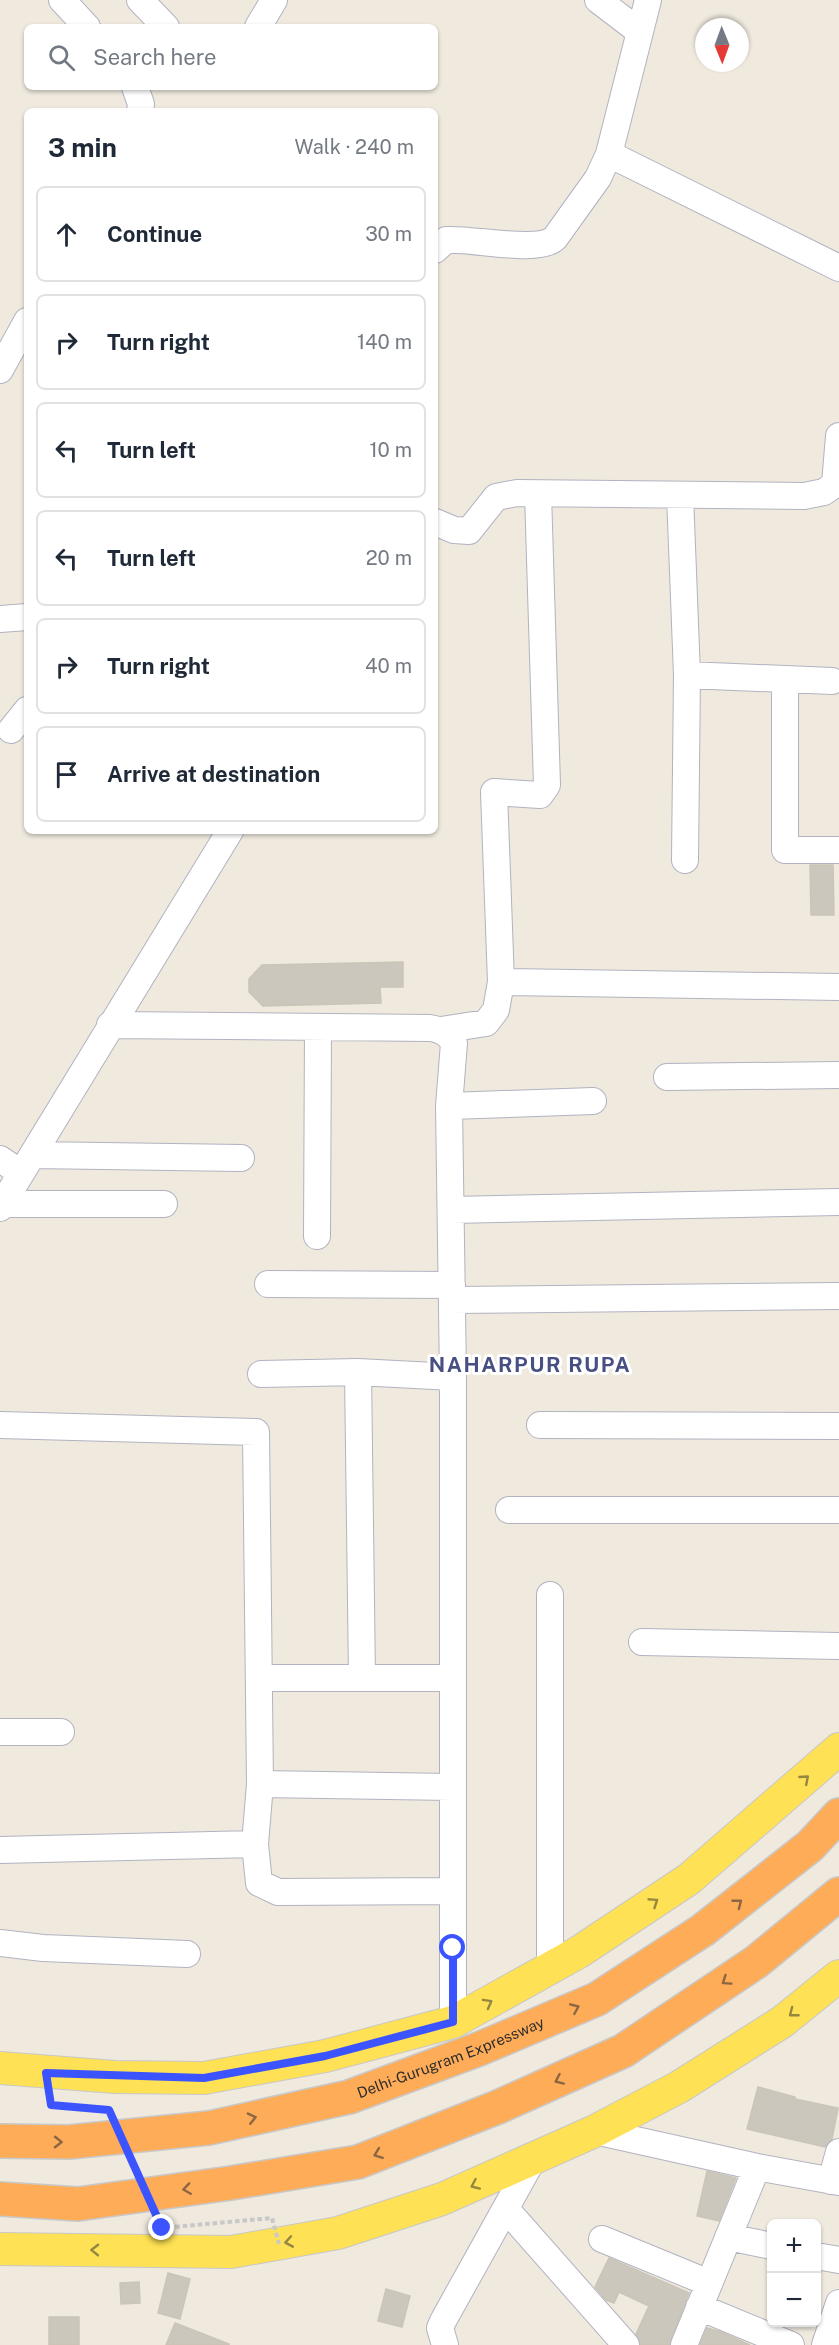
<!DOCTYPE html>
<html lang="en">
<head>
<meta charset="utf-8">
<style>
	body { margin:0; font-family:"Public Sans",sans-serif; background:#f6f6f7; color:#1f2937 }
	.controls { position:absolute; right:18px; bottom:18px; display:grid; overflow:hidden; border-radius:9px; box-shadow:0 2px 4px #0004 }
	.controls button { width:54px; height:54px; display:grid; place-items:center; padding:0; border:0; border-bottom:2px solid #e0e1e3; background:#fff; color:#1f2937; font:30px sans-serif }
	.compass { position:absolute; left:695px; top:18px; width:54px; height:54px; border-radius:50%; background:#fff; box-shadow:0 2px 4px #0004; rotate:179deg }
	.stop { position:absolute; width:18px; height:18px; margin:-14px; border:4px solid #3b54ff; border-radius:50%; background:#fff }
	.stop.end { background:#3b54ff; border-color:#fff; box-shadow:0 2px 6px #0008 }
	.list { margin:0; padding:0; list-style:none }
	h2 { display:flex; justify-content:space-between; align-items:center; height:78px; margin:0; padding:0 24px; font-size:26px }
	h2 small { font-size:20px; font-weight:400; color:#747a83 }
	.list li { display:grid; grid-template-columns:39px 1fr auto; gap:18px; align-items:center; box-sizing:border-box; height:96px; margin:0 12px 12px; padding:0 12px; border:2px solid #e0e1e3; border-radius:9px }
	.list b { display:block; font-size:22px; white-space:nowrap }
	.list em { font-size:20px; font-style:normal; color:#747a83 }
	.icon { flex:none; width:33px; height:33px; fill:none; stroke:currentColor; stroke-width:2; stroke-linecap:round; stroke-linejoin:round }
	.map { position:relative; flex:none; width:839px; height:2345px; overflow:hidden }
	.search { position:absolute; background:#fff; box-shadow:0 2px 4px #0004; left:24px; top:24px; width:414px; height:66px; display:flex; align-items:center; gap:15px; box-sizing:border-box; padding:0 21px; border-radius:9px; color:#747a83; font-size:22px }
	.panel { position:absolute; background:#fff; box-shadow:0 2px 4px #0004; left:24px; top:108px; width:414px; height:726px; border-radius:9px }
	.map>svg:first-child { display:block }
	.building { fill:#cbc7bc; stroke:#cbc5b7; stroke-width:1.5 }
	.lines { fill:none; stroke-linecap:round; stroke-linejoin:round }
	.minor-casing { stroke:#b2b3c1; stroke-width:28 }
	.major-casing { stroke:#c8c8c8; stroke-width:34 }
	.highway-casing { stroke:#c8c8c8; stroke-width:36 }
	.minor { stroke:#fff; stroke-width:26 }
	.major { stroke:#fee154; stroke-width:32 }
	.highway { stroke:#ffac59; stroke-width:33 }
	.path-bridge { stroke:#c8c8c8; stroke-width:4; stroke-dasharray:4.5 3; stroke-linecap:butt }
	.oneway { stroke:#968740 }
	.oneway2 { stroke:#8c6641 }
	.route { stroke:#3b54ff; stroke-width:8 }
	.labels { text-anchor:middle; stroke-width:6; stroke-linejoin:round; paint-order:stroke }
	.street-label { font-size:15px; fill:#2d2d2d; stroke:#fff }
	.district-label { font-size:21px; font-weight:bold; letter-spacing:1.5px; fill:#484f83; stroke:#fff }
</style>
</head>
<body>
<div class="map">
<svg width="839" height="2345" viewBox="0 0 839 2345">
	<rect width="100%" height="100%" fill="#efe9de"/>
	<!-- building -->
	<path class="building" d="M810,865H833L834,915H811Z
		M403,962V987H380L381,1003L263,1006L249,992V979L262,965Z
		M758,2087L795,2097V2099L838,2108L832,2139L825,2147L747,2129Z
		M707,2171L736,2178L719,2221L697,2216Z
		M609,2258L689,2293L669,2345H641L636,2334L649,2306L619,2292L614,2303L606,2300L595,2287Z
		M168,2273L190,2279L180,2319L158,2313Z
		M139,2282L140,2303L121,2304L120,2283Z
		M386,2289L410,2296L402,2327L378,2321Z
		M49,2317H79V2345H49Z
		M175,2323L229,2344V2345H166Z
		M707,2328L721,2332L750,2345H700Z"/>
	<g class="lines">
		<defs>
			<path id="minor" d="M62,0L87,27
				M140,0L166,27
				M598,0L640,32
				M258,27L274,0
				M135,87L141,104L140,111
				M609,154L839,268
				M435,250L446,240C473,238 539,254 555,238L598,178L609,154L648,0
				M0,370L27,321
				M680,495L687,675L685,860
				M435,522L454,530L469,531L496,497L517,493L804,496L824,492L835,484L839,436
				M0,619L27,617
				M687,675L832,681
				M785,679V850H839
				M11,730L27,710
				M501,982L839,987
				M110,1025L430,1028C442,1030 448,1033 454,1043L449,1106L453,1377V2022
				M441,1030L486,1023L496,1010L501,982L494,792L540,795L547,785L538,494
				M667,1077L839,1075
				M449,1106L593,1101
				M33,1155L241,1158
				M0,1159L21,1173
				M2,1204H164
				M0,1208L230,831
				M451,1210L839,1202
				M317,1236L318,1028
				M268,1284L452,1285
				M452,1300L839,1296
				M358,1372L362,1678
				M261,1374L358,1372L453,1377
				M0,1425L256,1432L260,1784L255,1844L259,1883L278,1892L453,1891
				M540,1425L839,1426
				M509,1510H839
				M642,1642L839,1646
				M259,1678H452
				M0,1732H61
				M260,1784L452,1787
				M0,1850L255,1844
				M0,1943L43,1948L187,1954
				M550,1969V1595
				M595,2131L757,2167L839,2182
				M831,2181L839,2152
				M506,2209L626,2345
				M728,2237L772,2246
				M602,2239L709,2283
				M816,2256L839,2260
				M699,2307L791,2345
				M445,2345L440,2328L443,2321L533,2159
				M684,2345L757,2167
				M825,2345L839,2303"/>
			<path id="major" d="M0,2068L115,2077L204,2078L325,2056L453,2022L579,1952L689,1879L839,1749
				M0,2249L231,2252L338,2233L442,2199L595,2131L679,2087L782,2022L839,1976"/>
			<g id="highway">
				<path id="s1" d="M0,2141L69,2142L209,2128L349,2097L479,2049L597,1999L703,1930L810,1846L839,1815"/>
				<path d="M0,2199L78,2204L231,2183L358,2162L498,2107L623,2051L756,1962L839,1894"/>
			</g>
		</defs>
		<!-- minor casing -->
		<use href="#minor" class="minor-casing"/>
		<!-- major casing -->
		<use href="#major" class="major-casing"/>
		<!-- highway casing -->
		<use href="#highway" class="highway-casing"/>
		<!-- minor -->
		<use href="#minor" class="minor"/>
		<!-- major -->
		<use href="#major" class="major"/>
		<!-- highway -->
		<use href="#highway" class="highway"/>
		<!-- path-bridge -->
		<path class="path-bridge" d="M46,2073L51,2105L109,2111L162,2228L272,2218L279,2244"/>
	</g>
	<!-- one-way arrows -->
	<defs><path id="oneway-chevron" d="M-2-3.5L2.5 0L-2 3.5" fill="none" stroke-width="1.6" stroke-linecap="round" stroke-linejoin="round" transform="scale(1.5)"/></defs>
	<g class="oneway">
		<use href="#oneway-chevron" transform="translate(805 1779) rotate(-41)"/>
		<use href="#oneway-chevron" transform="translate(654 1902) rotate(-34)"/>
		<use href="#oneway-chevron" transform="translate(488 2003) rotate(-29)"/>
		<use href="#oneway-chevron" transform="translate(793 2013) rotate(142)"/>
		<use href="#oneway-chevron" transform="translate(475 2185) rotate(156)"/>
		<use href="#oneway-chevron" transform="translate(289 2242) rotate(170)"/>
		<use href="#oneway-chevron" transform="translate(95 2250) rotate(-179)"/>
	</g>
	<g class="oneway2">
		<use href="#oneway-chevron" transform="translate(738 1903) rotate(-38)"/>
		<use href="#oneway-chevron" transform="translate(726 1981) rotate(146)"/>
		<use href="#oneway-chevron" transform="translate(575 2008) rotate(-23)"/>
		<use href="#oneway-chevron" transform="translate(559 2080) rotate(156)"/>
		<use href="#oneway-chevron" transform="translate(252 2118) rotate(-13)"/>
		<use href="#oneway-chevron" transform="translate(58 2142) rotate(1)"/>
		<use href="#oneway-chevron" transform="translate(378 2154) rotate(159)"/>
		<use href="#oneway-chevron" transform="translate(187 2189) rotate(172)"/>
	</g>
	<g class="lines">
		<!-- route -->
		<path class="route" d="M162,2228L109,2110L51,2105L46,2073L204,2078L325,2056L453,2022V1948"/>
	</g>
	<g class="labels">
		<!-- street labels -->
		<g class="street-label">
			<text dy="5" stroke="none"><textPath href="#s1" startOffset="462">Delhi-Gurugram Expressway</textPath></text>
		</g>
		<!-- district labels -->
		<g class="district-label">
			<text x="530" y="1372">NAHARPUR RUPA</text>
		</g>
	</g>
</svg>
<div class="controls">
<button>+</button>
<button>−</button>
</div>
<svg class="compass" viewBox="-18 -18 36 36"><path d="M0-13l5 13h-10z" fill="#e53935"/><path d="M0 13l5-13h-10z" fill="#747a83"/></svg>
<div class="stop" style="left:453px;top:1948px"></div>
<div class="stop end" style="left:162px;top:2228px"></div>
<div class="search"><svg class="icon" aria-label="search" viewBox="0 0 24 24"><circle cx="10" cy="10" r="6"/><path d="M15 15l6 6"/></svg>Search here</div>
<section class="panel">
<h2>3 min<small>Walk · 240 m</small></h2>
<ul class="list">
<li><svg class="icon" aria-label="ahead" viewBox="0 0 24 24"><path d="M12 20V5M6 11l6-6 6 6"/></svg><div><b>Continue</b></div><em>30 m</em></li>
<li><svg class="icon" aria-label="right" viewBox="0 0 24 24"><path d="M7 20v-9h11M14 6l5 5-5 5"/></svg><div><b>Turn right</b></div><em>140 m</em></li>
<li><svg class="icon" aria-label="left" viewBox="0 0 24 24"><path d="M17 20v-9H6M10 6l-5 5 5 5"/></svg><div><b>Turn left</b></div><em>10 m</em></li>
<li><svg class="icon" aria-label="left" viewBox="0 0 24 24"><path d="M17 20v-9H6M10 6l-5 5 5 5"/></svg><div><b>Turn left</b></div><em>20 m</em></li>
<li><svg class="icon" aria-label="right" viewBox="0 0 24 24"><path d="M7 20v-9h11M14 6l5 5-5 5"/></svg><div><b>Turn right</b></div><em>40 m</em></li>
<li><svg class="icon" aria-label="arrive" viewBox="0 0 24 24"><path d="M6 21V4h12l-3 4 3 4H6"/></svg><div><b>Arrive at destination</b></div></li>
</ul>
</section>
</div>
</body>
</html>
